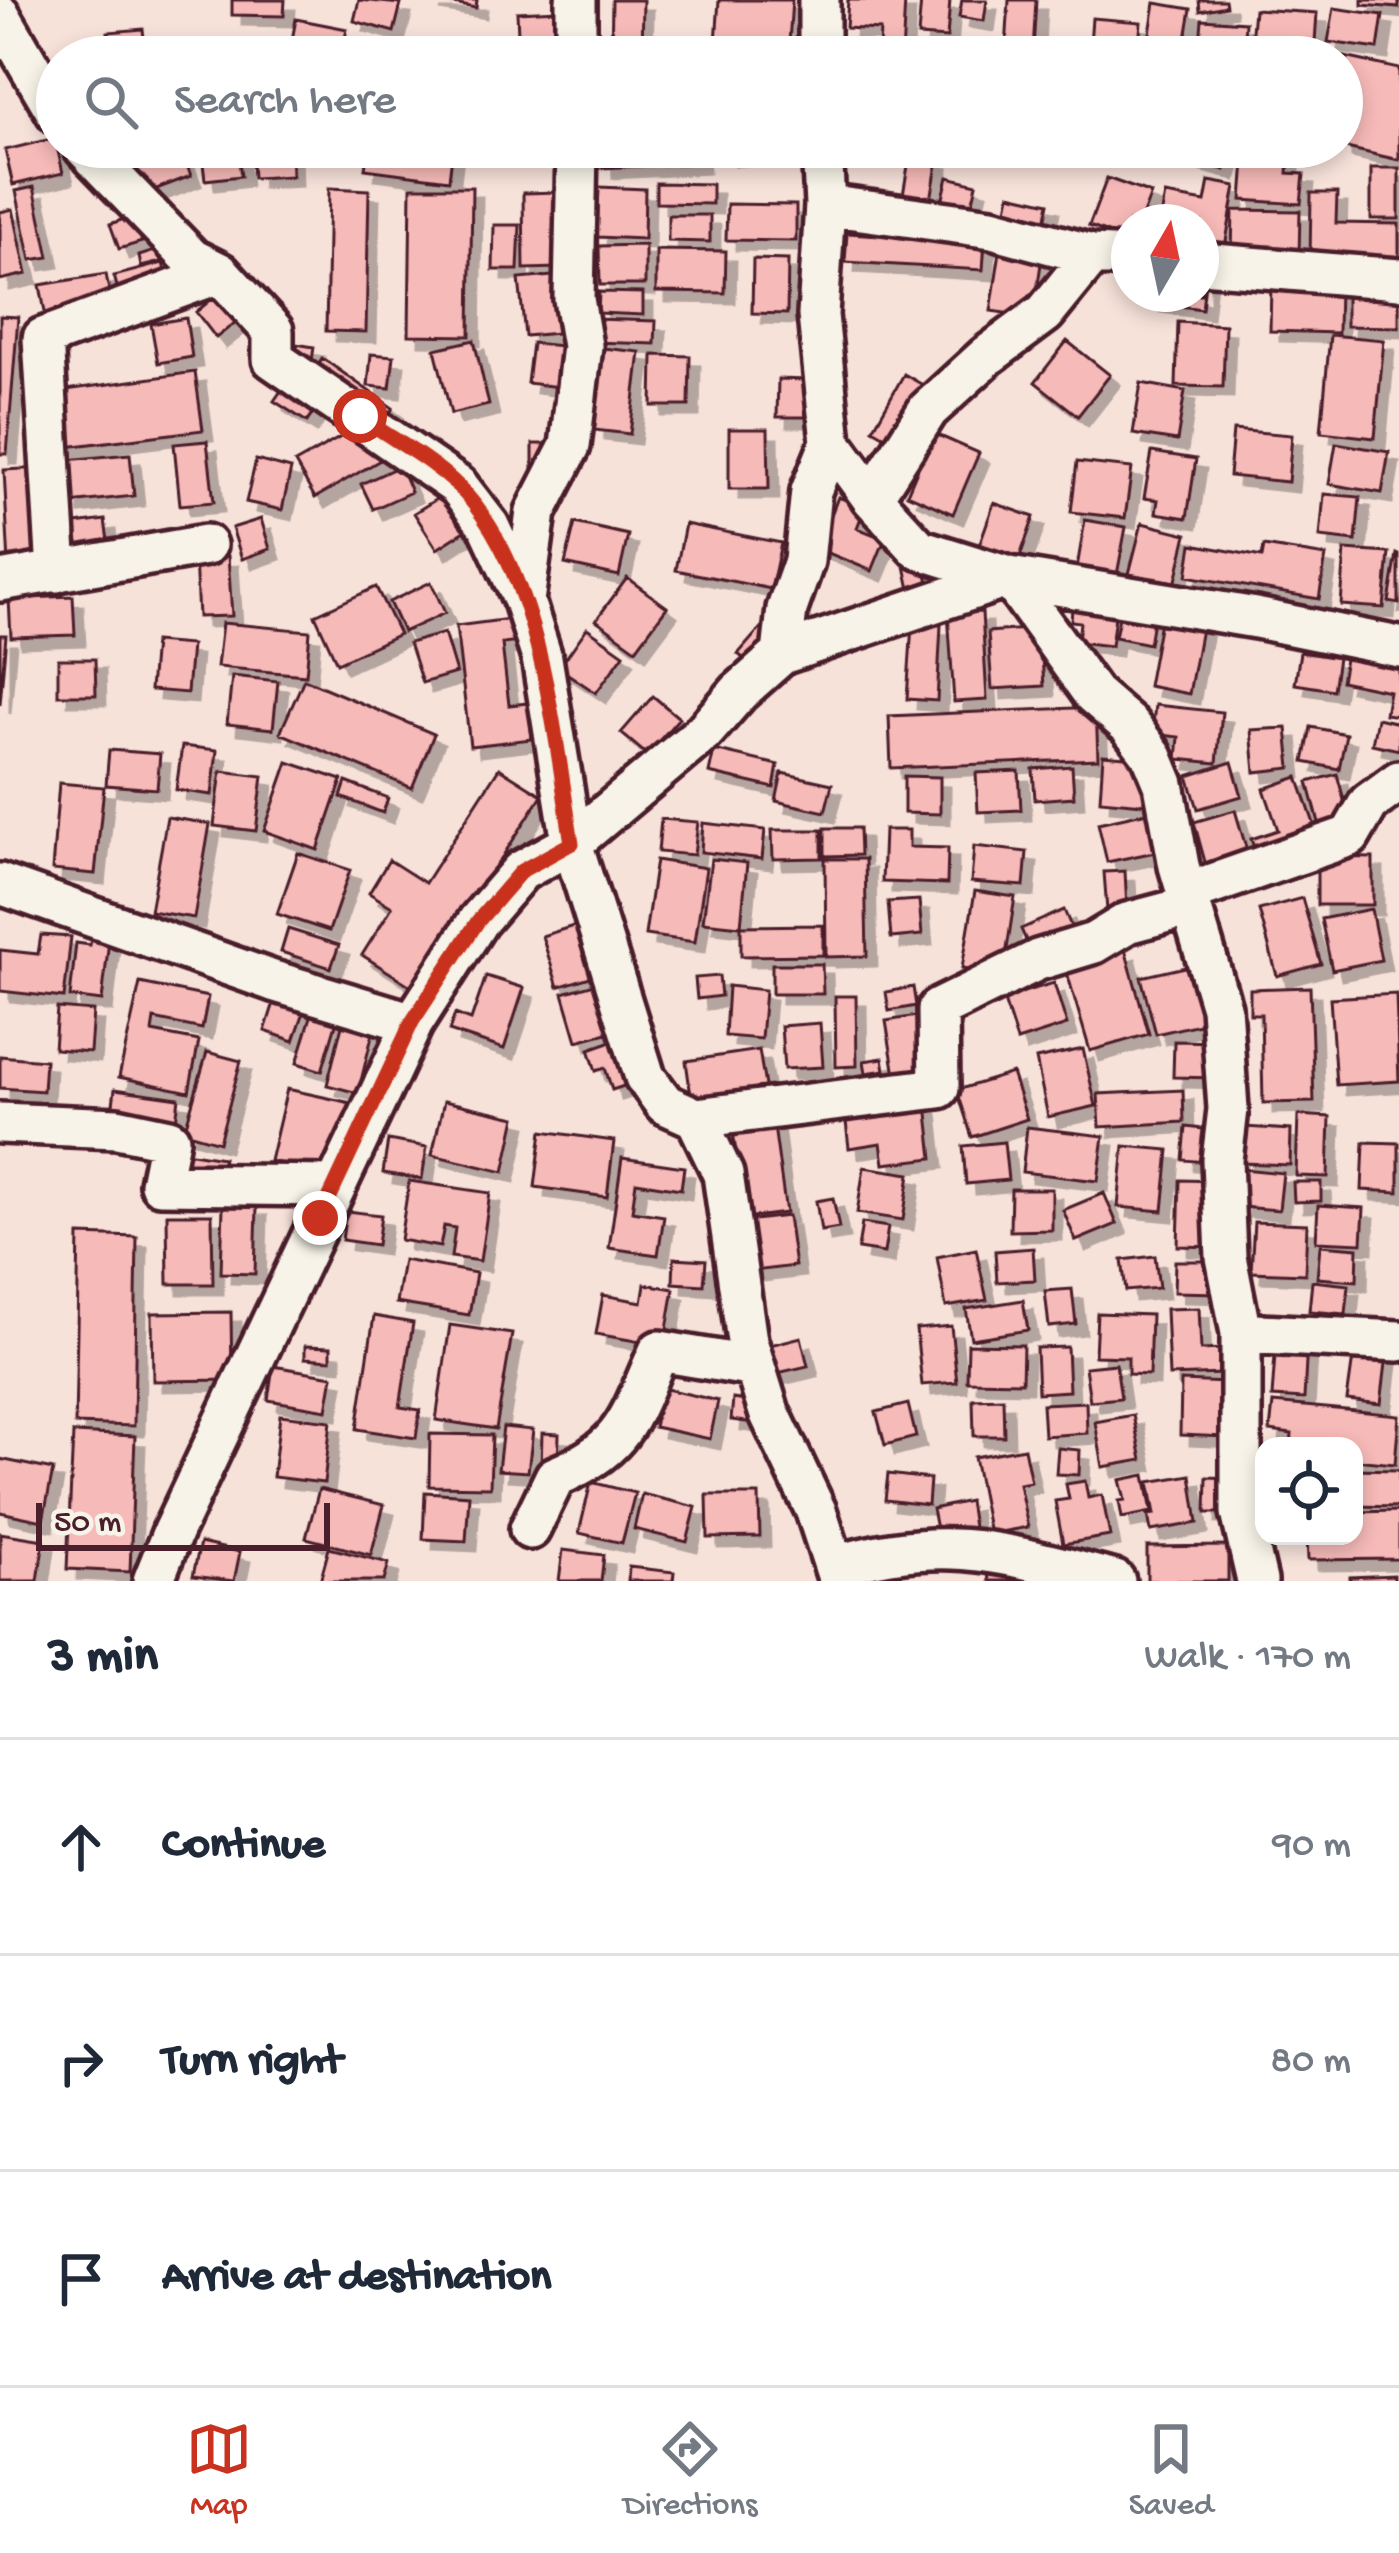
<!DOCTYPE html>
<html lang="en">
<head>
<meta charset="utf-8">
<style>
	body { margin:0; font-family:"Gochi Hand",sans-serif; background:#f6f6f7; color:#1f2937 }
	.controls { position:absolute; right:36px; bottom:36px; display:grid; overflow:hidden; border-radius:24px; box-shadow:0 6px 18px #0003 }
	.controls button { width:108px; height:108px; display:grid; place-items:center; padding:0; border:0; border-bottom:3px solid #e0e1e3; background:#fff; color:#1f2937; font:60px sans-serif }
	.compass { position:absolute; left:1111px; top:204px; width:108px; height:108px; border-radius:50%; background:#fff; box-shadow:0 6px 18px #0003; rotate:9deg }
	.scale { position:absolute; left:36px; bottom:30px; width:294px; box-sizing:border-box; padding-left:12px; border:6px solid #4a1f2b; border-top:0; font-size:33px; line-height:42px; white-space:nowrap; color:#4a1f2b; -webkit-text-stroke:9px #f7f3e8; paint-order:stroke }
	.stop { position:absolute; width:36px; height:36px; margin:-27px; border:9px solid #c8321e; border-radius:50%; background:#fff }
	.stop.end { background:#c8321e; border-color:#fff; box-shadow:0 3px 12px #0008 }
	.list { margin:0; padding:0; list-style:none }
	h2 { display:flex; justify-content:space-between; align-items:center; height:156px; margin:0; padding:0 48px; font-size:51px }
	h2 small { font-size:39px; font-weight:400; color:#747a83 }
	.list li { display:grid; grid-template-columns:78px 1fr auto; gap:36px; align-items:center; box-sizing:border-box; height:216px; padding:0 48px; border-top:3px solid #e0e1e3 }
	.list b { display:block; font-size:45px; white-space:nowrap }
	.list em { font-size:39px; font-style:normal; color:#747a83 }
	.icon { flex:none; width:66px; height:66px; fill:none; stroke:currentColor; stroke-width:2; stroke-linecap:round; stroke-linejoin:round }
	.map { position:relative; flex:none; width:1399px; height:1581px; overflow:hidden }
	.search { position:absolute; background:#fff; box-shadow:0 6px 18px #0003; left:36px; right:36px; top:36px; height:132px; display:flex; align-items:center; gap:30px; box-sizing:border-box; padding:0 42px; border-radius:66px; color:#747a83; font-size:45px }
	.sheet { height:804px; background:#fff }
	nav { display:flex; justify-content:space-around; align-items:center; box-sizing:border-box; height:168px; border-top:3px solid #e0e1e3; background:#fff; font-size:33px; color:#747a83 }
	nav a { display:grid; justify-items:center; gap:6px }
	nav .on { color:#c8321e }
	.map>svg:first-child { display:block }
	.building { fill:#f6bab8; stroke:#4a1f2b; stroke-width:3; filter:url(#shadow) }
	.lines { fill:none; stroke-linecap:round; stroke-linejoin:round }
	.minor-casing { stroke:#4a1f2b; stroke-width:48 }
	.minor { stroke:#f7f3e8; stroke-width:39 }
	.route { stroke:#c8321e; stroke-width:15 }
</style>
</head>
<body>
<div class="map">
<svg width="1399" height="1581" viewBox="0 0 1399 1581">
	<defs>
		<filter id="shadow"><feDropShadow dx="10" dy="10" stdDeviation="0" flood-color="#0004"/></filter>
	</defs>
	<rect width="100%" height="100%" fill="#f7e2da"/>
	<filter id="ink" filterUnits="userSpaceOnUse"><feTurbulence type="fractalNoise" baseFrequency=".00833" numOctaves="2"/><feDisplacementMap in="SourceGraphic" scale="24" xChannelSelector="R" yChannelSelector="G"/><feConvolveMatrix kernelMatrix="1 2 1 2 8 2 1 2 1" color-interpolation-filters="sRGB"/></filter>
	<g filter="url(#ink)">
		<!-- building -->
		<path class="building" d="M232,0H285L284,16L232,15Z
			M359,0L401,4L394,32L354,21Z
			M430,0H477L476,8Z
			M612,0H643L642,57H611Z
			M719,0H792L788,57H715Z
			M848,0H905L902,57H845V45L879,47L880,30L846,28Z
			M921,0H950L947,38L918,36Z
			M962,0H987L984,21L959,17Z
			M1009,0H1036L1033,51L1006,49Z
			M1199,0H1225L1226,6L1200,11Z
			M1362,0H1399V8L1362,5Z
			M1155,3L1191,9L1183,57H1146Z
			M1334,8L1383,15L1378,49L1328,42Z
			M1254,9L1317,13L1314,57L1250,54Z
			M558,10L560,57H519L517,12Z
			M1092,18L1141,22L1138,57H1072H1089Z
			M296,19L347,29L341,57L289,56Z
			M1202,19L1245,22L1243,57H1199Z
			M143,29L146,57H111L108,32Z
			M275,41L276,57H242L241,45Z
			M227,49V57H186V53Z
			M1327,53L1399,69V160L1342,147V57H1326Z
			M55,138L63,173L13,185L5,150Z
			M119,147H180L191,176L138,196Z
			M201,147H237L241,176L205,180Z
			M251,147H291L292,176L253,178Z
			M368,147H453L449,180L365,169Z
			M602,147H698L699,163L603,168Z
			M725,147H776L777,152L726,156Z
			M901,147H941L939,155Z
			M1178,147H1232L1225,170L1175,156Z
			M1246,147H1290L1288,173L1304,174L1301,204L1242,200Z
			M910,154L938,159L931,200L903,195Z
			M1371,168H1399V219H1371Z
			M948,177L977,184L970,213L941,206Z
			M1107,178L1151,194L1140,222H1129V241L1089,226Z
			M1209,181L1236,186L1222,263L1201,259V222H1160L1165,195L1205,202Z
			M656,183L712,184V204L656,203Z
			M34,187L49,257L31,260L16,191Z
			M411,187H472L470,336L409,335Z
			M599,187L645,189L644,239L597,237Z
			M329,188L369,190L366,332L326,331Z
			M559,192L560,268L524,269L523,193Z
			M1311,193H1337L1336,223L1399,224V265L1310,263Z
			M1010,194L1049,203L1044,227L1005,219Z
			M727,204L796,205V241L726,240Z
			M13,209L27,274L0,280V212Z
			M1233,210L1300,211L1299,257L1232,256Z
			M668,215H710V242L668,241Z
			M133,216L142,242L119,249L110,224Z
			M494,225H520L518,270H493Z
			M847,233L985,241L983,270L845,262Z
			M645,245V285H600L599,246Z
			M158,250L161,262L141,267L139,256Z
			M656,250L726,251L725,293L656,292Z
			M1000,251L1042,257L1033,317L991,311Z
			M753,259L788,260L787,314L752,313Z
			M163,263L170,291L122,304L114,276Z
			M1201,273L1206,274L1202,309L1150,302L1151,294H1201Z
			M106,274L112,307L46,318L40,285Z
			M564,275L568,332L525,336L519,279Z
			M1271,282L1339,285L1338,333L1270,331Z
			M599,292L643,293V315L598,313Z
			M1346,292L1399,293V327L1346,326Z
			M219,293L240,319L216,338L196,312Z
			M0,316L18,317L7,454H0Z
			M186,318L192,357L158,363L151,324Z
			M593,319L656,321L655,344L592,342Z
			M1178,322L1225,325L1223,387L1176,386Z
			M1330,335L1384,340L1375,438L1321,432Z
			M474,340L489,405L451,414L435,349Z
			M1067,341L1110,375L1078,416L1035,382Z
			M532,343L572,347L567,388L527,383Z
			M296,344L314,347L311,368L293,365Z
			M603,348L640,352L630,434L594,430Z
			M371,354L394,356L390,388L368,386Z
			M653,355L690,356L689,406H652Z
			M322,358L393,408L382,424L311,375Z
			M195,372L203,430L66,447L59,391Z
			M904,374L933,391L901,445L873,429Z
			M778,379L807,380L806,417H777Z
			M287,382L320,403L307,422L274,401Z
			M1141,383L1185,391L1177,441L1133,434Z
			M362,425L382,459L315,498L295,463Z
			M729,429H768L769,489H729Z
			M1233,430L1292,435L1288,482L1229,476Z
			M933,433L979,453L953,514L907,494Z
			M207,441L214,502L180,505L174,444Z
			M1336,443L1389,452L1382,493L1329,484Z
			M533,444H553L552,473H533Z
			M1152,452L1196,459L1187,518L1156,513L1158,500L1144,498Z
			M130,454L134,496L70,503L66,460Z
			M256,460L291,469L282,510L246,502Z
			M1077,462L1132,468L1125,518L1071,512Z
			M400,466L411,492L373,509L361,484Z
			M43,468L48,564L9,565L4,470Z
			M1324,494L1360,497L1356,541L1320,537Z
			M443,495L465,531L437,549L414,513Z
			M838,497L865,507L857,528L885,539L872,571L818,549Z
			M994,503L1034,517L1017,565L977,551Z
			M261,519L270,549L242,559L232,528Z
			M105,520L110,555L74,560L69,525Z
			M1085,520L1126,527L1117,575L1077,568Z
			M575,523L628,535L619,576L565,564Z
			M1142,523L1187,534L1175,585L1129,574Z
			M685,524L781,543L771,589L676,570Z
			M1192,544L1262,557L1264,546L1326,556L1319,599L1187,576Z
			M1345,550L1389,553L1384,608L1341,605Z
			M1397,554L1399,555V604L1389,602Z
			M228,556L232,616L198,617L195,558Z
			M924,562L931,590L911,594L905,566Z
			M627,578L667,607L636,649L596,620Z
			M431,582L445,613L403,632L389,602Z
			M376,587L399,634L337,663L315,615Z
			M73,596L75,635L11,637L9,599Z
			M1080,596L1117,601L1111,646L1078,642L1080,622L1071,621L1072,608L1078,609Z
			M1122,602L1155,608L1149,644L1115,637Z
			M982,612L987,700L954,702L948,613Z
			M1161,616L1202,623L1189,694L1148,686Z
			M770,617L782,627L749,663L738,654Z
			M518,618L521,642L502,644L509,705L528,703L532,739L470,746L456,626Z
			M222,623L310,631L306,675L217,667Z
			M912,624L941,625L937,701L907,699Z
			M587,628L624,654L596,693L559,668Z
			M1040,628L1044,686L992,689L988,632Z
			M444,633L456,673L422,683L409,643Z
			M0,635H6L0,704Z
			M154,642L191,645L187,693L150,690Z
			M1347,648L1399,657V716L1385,714L1389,691L1341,681Z
			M1300,652L1338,658L1333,690L1295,684Z
			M58,659H95L96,695H58Z
			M232,676L278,681L273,729L227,724Z
			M304,679L434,734L412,788L280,733Z
			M653,696L679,718L647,755L621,733Z
			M1155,705L1222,712L1217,763L1177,759L1179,737L1152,734Z
			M1096,707L1098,759L891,768L889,716Z
			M1377,718L1399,723V750L1372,744Z
			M1311,727L1346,734L1339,769L1304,762Z
			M1287,728L1291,768L1255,772L1251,730Z
			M182,746L217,750L212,795L176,790Z
			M109,750L160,754L157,789L106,785Z
			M714,750L778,765L774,788L709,773Z
			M1103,755L1148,759L1144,804L1100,800Z
			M288,762L342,780L318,850L264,831Z
			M1232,762L1242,796L1198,809L1188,776Z
			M1072,766L1074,797L1035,800L1033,769Z
			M499,768L542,795L417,990L362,955L392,907L369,893L389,860L425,883Z
			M221,771L263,776L256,831L214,826Z
			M1019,771L1021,810L978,812L976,773Z
			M782,773L832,784L825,812L776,801Z
			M1337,774L1350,822L1321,830L1308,782Z
			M904,776L940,777V814L904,813Z
			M1298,777L1320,841L1259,862L1251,839L1278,830L1264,789Z
			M346,782L388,798L383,813L341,797Z
			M59,783L104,787L95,874L52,870Z
			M1235,810L1250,861L1208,873L1194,822Z
			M1152,811L1160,851L1107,862L1098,823Z
			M167,817L210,824L194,918L150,911Z
			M661,819L698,822L694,855L658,852Z
			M703,823L765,830L762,859L701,852Z
			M825,828H859L860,855L825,856Z
			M772,830H822V858L773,859Z
			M884,830H909V847L948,848L947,884L882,882Z
			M974,846L1027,852L1024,886L971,882Z
			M298,853L350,870L329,931L277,914Z
			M1317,857L1373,858V905H1317Z
			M711,859L747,863L741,926L703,922Z
			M825,859H865L867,956L826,957Z
			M656,860L706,868L695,942L645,935Z
			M1125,871L1127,909L1107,911L1104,872Z
			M975,891L1015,897L1003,975L962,968Z
			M1302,898L1321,964L1277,976L1259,910Z
			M919,900L922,935L891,938L888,902Z
			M1371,909L1381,960L1332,970L1321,919Z
			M1064,910L1076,938L1033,956L1021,929Z
			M583,923L600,974L558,987L542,936Z
			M823,925V955L741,956V926Z
			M92,929L110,931L102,1001L70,997L76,943L90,945Z
			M288,929L339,945L331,968L281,952Z
			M41,935L71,937L64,998L0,991V950L38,954Z
			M1125,949L1149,1034L1090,1051L1065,966Z
			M1203,963L1217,1020L1156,1034L1141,977Z
			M772,964H822L823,994H772Z
			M486,976L524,988L504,1049L449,1031L455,1014L471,1020Z
			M719,976L721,996L697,999L695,978Z
			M601,982L615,1031L577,1041L563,993Z
			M140,983L208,997L202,1029L154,1019L152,1032L199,1041L189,1092L119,1077Z
			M1054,983L1067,1025L1017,1041L1003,998Z
			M728,986L765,990L761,1039L725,1036Z
			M913,987L916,1006L889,1011L886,992Z
			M1310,987L1314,1102L1263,1103L1261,1014H1250V989Z
			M277,993L307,1003L294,1041L265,1031Z
			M1396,994L1399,1081L1336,1085L1330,998Z
			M835,996H856L857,1066L836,1067Z
			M315,1003L340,1010L322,1071L297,1063Z
			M57,1008L93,1011L90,1052L54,1049Z
			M345,1013L376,1020L358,1093L327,1085Z
			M917,1016L927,1076L896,1081L886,1021Z
			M820,1023L823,1067L784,1069L781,1026Z
			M615,1040L630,1084L612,1090L605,1068L596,1071L589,1049Z
			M1174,1041L1218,1042L1217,1078L1173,1077Z
			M1083,1049L1096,1106L1048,1117L1036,1059Z
			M759,1050L767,1098L693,1110L686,1061Z
			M207,1052L241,1061L219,1142L184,1132Z
			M0,1056L45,1060L43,1091L0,1088Z
			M883,1058L885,1070L866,1073L864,1061Z
			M1012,1073L1027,1119L972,1137L957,1090Z
			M115,1089L179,1098L175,1129L111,1120Z
			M287,1089L351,1103L335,1176L270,1161Z
			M1183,1090L1184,1122L1100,1127L1098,1094Z
			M444,1101L516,1117L504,1172L432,1155Z
			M927,1104L933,1158L884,1164L881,1143L849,1148L845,1113Z
			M1298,1115L1330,1117L1328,1177L1296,1176Z
			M773,1119L786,1213L745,1218L732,1124Z
			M1027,1127L1104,1136L1098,1181L1022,1172Z
			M1186,1127L1221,1131L1218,1163L1183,1160Z
			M1244,1127L1291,1130L1290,1165L1242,1163Z
			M542,1131L614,1141L607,1197L535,1187Z
			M388,1140L427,1147L422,1179L383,1173Z
			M1004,1142L1008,1180L966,1184L963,1146Z
			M1364,1142L1399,1143V1192L1362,1190Z
			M1124,1146L1169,1150L1163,1211L1118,1207Z
			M179,1151L223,1158L219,1180L175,1172Z
			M622,1158L684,1167L681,1189L636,1182L632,1211L664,1216L658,1255L609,1248Z
			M864,1167L910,1174L903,1220L857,1213Z
			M1243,1169L1283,1173L1279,1210L1240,1207Z
			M1180,1180L1218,1181L1216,1247L1178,1246Z
			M409,1181L490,1193L480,1261L451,1257L455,1228L444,1226L440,1247L400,1240Z
			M1293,1182H1321V1201L1294,1202Z
			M1011,1189H1052V1230L1010,1231Z
			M1104,1193L1117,1224L1076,1241L1063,1210Z
			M833,1198L839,1228L821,1231L816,1201Z
			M223,1205L257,1206L255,1274L221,1273Z
			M1318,1205L1364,1208L1362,1243L1316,1241Z
			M346,1211L381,1215L377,1245L342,1240Z
			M167,1214H212L213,1284H168Z
			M788,1216L795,1266L753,1271L746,1221Z
			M1254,1222L1307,1224L1305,1274L1251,1272Z
			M862,1223L888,1227L884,1253L858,1249Z
			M79,1235L137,1237L134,1426L75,1424Z
			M1320,1245L1358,1248L1357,1281L1317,1278Z
			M1033,1248L1035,1280L997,1282L995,1251Z
			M976,1249L987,1300L946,1307L937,1257Z
			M1155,1256L1159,1288L1126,1291L1122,1260Z
			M674,1258L706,1260L704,1285L673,1283Z
			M403,1260L476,1273L469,1315L396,1303Z
			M1175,1261H1220V1293L1174,1292Z
			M1312,1281L1349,1285L1346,1314L1309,1311Z
			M645,1284L674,1289L664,1346L596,1334L603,1295L642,1302Z
			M1072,1289L1076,1324L1049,1327L1045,1291Z
			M1023,1300L1028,1330L971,1339L966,1309Z
			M1199,1308L1201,1350L1223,1349L1224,1374L1169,1376L1166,1309Z
			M231,1312L232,1380L153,1381L152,1313Z
			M1097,1313L1151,1315L1149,1375L1128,1374V1357L1095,1356Z
			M374,1316L413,1323L400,1407L420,1410L416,1438L357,1429Z
			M450,1325L512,1334L496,1429L436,1420Z
			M951,1326L957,1382L922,1385L916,1329Z
			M801,1337L808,1366L769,1375L762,1347Z
			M1276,1341L1307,1343L1304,1399L1272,1397Z
			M968,1344L1023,1345L1022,1382L967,1381Z
			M305,1346L331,1347V1360L305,1358Z
			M1067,1347L1069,1391L1038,1393L1036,1348Z
			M1354,1350L1387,1355L1381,1404L1347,1400Z
			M1116,1364L1121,1398L1090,1401L1085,1367Z
			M273,1366L333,1376L327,1410L268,1400Z
			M1181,1381L1227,1383L1226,1437L1180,1435Z
			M662,1388L718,1401L710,1439L654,1427Z
			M1003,1398L1004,1436H974L973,1399Z
			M733,1399L764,1404L761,1424L731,1420Z
			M1086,1402L1087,1433L1044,1436L1042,1404Z
			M1273,1403L1399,1415L1395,1464L1354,1460V1446H1291L1292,1434L1270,1431Z
			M908,1404L916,1437L885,1445L876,1412Z
			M280,1415L331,1421L324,1483L273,1477Z
			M1133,1415L1142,1460L1103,1467L1095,1422Z
			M503,1427L533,1430L528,1472L498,1470Z
			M73,1433L135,1436L130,1572L67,1569Z
			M542,1433L559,1434L558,1467L541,1466Z
			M430,1434L492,1435L490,1487L429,1486Z
			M1024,1448L1031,1482L1019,1484L1028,1527L989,1534L974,1457Z
			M1058,1448L1080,1450L1079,1475L1056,1474Z
			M0,1459L53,1470L43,1521L0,1512Z
			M1354,1469L1399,1470V1507L1354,1506Z
			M888,1474L930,1479L928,1505L885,1500Z
			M1145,1475L1152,1512L1122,1518L1119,1501L1125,1500L1120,1480Z
			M1191,1475L1198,1523L1151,1531L1148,1515L1155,1514L1149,1482Z
			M1207,1477L1232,1478L1231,1513H1206Z
			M1085,1481L1088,1498L1102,1495L1110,1536L1063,1544L1055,1501L1069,1499L1066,1484Z
			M591,1482L635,1493L622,1543L579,1533Z
			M319,1489L384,1505L371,1555L306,1538Z
			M425,1492L469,1495L466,1541L423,1539Z
			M642,1494L696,1507L687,1542L634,1529Z
			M707,1495H759L760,1537L708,1538Z
			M969,1501L973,1527L937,1534L932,1509Z
			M1399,1511V1559L1308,1560L1307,1536H1354V1512Z
			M0,1533L44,1540L38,1581H0Z
			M200,1543L240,1552L234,1581L193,1576Z
			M1228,1546V1581H1147V1547Z
			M329,1548L389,1563L384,1581H320Z
			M563,1550L604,1555L601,1581H559Z
			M987,1564L1017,1566L1020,1581H989Z
			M629,1567L674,1572L673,1581H628Z
			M1394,1575V1581H1350V1577Z"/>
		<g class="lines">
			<defs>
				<path id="minor" d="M576,0V57
					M0,15L57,113
					M819,57V0
					M84,147L192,259L220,273L273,331V359L458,486L489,526L524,601L542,658L572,843L645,1077L665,1104L696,1118L723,1174L747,1341L769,1412L816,1511L839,1581
					M822,147L825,205L818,315L831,442L872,498L919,549L1009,577L1093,694L1130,726L1152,755L1164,784L1179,866L1221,1007L1228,1109L1222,1160L1226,1257L1241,1333V1512L1257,1581
					M825,205L992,228L1092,255L1129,257
					M1201,263L1399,279
					M872,498L928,410L987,356L1045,313L1092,255
					M57,572L43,338L220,273
					M0,581L206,545
					M524,601L536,512L570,446L582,346L574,299L577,147
					M782,654L1009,577L1256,618L1399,647
					M0,884L273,981L413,1023
					M1187,893L1350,836L1369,803L1399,781
					M696,1118L939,1088L938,1009L1038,960L1094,943L1127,923L1191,906
					M0,1123L117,1128L169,1139L160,1184L334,1186
					M1241,1333L1399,1341
					M530,1529L555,1477C627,1447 629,1418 659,1351L755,1367
					M835,1566C947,1532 1007,1554 1115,1581
					M153,1581L173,1531L413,1023L478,921L521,871L572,843L704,732L739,692L782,654L787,609L804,561L811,491L831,442"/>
			</defs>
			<!-- minor casing -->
			<use href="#minor" class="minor-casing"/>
			<!-- minor -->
			<use href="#minor" class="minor"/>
		</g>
	</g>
	<g class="lines" filter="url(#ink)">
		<!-- route -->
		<path class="route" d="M320,1218L412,1022L478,921L521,871L572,843C554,734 541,568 458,486C431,459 391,439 360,416"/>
	</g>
</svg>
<div class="controls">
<button><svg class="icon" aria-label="locate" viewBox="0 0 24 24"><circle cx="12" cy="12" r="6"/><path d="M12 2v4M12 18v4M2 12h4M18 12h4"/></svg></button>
</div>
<svg class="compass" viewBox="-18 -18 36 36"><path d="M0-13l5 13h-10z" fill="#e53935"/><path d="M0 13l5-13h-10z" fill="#747a83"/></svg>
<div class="scale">50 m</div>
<div class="stop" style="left:360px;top:416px"></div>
<div class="stop end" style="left:320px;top:1218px"></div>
<div class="search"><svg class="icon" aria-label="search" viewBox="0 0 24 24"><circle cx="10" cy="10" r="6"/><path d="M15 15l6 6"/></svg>Search here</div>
</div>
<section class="sheet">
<h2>3 min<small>Walk · 170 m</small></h2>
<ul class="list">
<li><svg class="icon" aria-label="ahead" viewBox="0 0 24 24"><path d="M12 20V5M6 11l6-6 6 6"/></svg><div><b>Continue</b></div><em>90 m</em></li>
<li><svg class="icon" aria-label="right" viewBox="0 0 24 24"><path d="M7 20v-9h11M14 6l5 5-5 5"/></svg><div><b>Turn right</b></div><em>80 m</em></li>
<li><svg class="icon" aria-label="arrive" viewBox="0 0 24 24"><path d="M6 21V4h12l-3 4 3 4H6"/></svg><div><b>Arrive at destination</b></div></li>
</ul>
</section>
<nav>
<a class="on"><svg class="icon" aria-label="map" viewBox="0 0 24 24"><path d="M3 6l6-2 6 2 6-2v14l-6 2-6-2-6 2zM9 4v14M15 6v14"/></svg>Map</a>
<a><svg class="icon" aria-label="directions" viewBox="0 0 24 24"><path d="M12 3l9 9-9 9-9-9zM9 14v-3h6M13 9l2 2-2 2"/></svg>Directions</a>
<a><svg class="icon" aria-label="saved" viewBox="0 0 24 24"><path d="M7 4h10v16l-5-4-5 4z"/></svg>Saved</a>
</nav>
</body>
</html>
